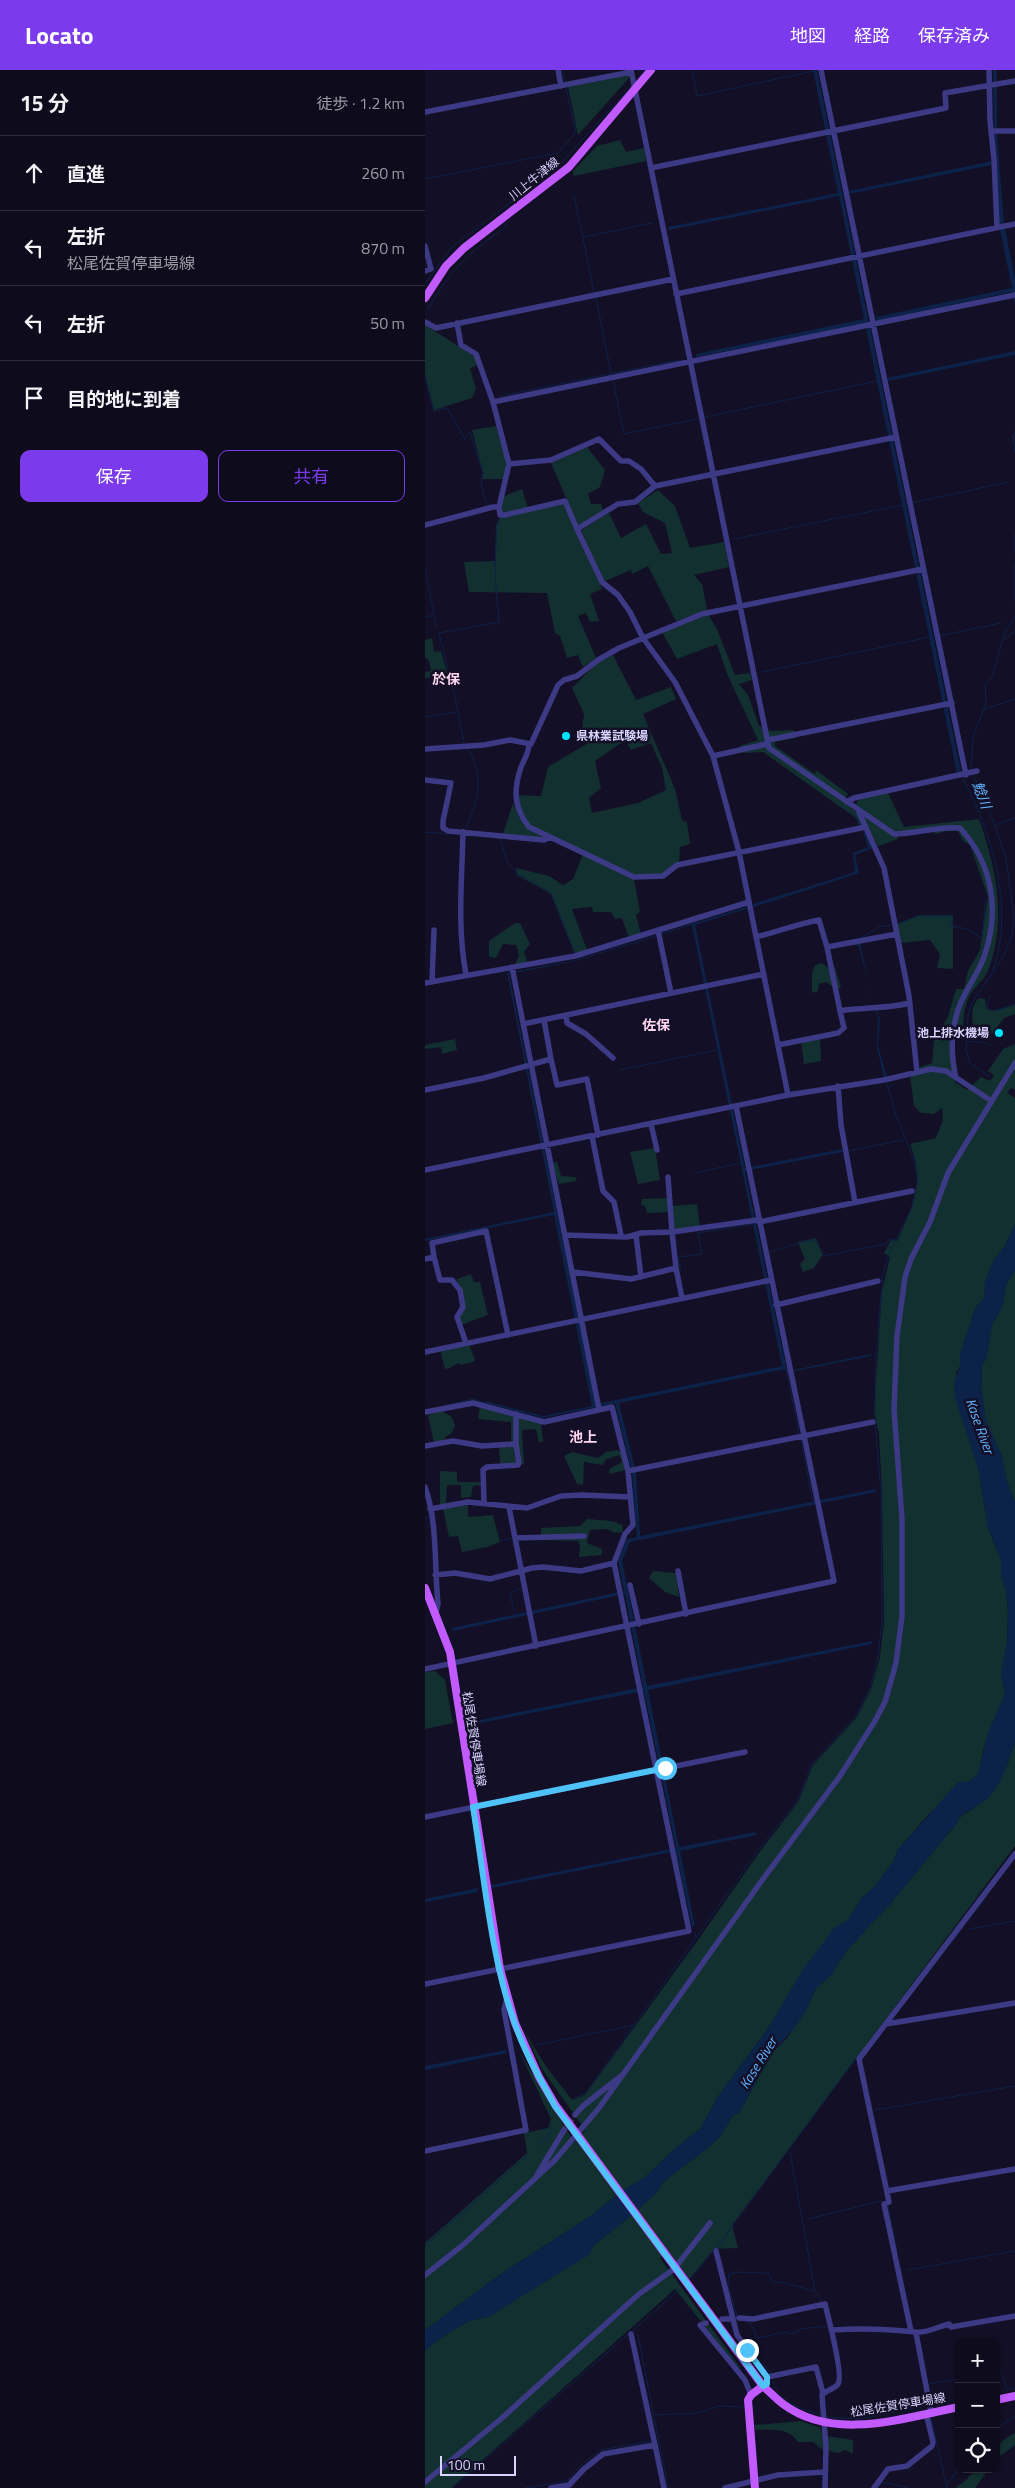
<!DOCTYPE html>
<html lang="ja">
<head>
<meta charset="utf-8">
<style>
	body { margin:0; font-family:"Titillium Web","Noto Sans JP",sans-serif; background:#1c1929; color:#f1f3f6 }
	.controls { position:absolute; right:15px; bottom:15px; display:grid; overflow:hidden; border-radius:10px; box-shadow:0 1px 4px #0004 }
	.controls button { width:45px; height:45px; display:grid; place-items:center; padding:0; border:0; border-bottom:1px solid #2e2b3b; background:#0e0b1c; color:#f1f3f6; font:25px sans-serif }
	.scale { position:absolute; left:15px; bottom:12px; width:76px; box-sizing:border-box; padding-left:5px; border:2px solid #d9d4ff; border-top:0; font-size:14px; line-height:18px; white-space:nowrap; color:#d9d4ff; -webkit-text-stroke:4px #130f26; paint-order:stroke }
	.stop { position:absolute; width:15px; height:15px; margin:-11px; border:4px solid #4fc3f7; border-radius:50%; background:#fff }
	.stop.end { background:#4fc3f7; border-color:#fff; box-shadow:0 1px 5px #0008 }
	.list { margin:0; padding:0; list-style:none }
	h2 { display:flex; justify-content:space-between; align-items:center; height:65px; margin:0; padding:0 20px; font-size:21px }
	h2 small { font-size:16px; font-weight:400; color:#9b9ba3 }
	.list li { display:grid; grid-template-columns:32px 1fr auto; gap:15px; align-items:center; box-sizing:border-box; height:75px; padding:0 20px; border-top:1px solid #2e2b3b }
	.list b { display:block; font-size:19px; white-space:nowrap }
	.list p { margin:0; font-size:16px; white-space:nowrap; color:#9b9ba3 }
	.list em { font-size:16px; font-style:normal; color:#9b9ba3 }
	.actions { display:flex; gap:10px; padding:15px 20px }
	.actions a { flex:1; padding:11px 0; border:1px solid #7c3aed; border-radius:10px; text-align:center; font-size:18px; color:#7c3aed }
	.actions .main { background:#7c3aed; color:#fff }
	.icon { flex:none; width:28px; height:28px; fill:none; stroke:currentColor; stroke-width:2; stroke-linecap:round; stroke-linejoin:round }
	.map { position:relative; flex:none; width:590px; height:2418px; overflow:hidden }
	header { display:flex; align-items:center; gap:30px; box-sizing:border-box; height:70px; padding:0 25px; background:#7c3aed; color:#fff }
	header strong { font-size:24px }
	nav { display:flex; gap:28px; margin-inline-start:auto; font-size:18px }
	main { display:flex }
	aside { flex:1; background:#0e0b1c }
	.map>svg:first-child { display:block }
	.green { fill:#12302f; fill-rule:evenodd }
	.water { fill:#0c2248; fill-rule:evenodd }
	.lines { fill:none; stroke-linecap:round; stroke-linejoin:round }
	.stream { stroke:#0c2248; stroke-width:1 }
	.minor-tunnel { stroke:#312d47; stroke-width:5.5; stroke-dasharray:5.5 3; stroke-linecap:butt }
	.minor { stroke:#3d3a85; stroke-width:5.5 }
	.major { stroke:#c25bff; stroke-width:8 }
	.route { stroke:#4fc3f7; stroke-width:6 }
	.poi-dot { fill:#00e5ff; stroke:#130f26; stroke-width:2 }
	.labels { text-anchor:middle; stroke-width:5; stroke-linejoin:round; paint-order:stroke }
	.street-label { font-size:12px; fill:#d9d4ff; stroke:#130f26 }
	.poi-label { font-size:12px; font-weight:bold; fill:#d9d4ff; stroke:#130f26; text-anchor:start }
	.neighbourhood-label { font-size:14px; font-weight:bold; fill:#ffd6f0; stroke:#130f26 }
	.water-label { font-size:14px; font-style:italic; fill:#62b6ff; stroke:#130f26 }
</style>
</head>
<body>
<header>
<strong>Locato</strong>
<nav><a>地図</a><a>経路</a><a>保存済み</a></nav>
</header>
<main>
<aside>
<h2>15 分<small>徒歩 · 1.2 km</small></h2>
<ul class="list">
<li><svg class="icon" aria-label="ahead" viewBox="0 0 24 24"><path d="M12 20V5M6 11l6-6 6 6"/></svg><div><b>直進</b></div><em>260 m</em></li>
<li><svg class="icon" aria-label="left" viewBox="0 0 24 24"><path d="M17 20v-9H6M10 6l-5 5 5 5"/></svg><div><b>左折</b><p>松尾佐賀停車場線</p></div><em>870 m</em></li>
<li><svg class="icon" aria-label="left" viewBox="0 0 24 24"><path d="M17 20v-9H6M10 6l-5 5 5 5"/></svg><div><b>左折</b></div><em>50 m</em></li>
<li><svg class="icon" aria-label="arrive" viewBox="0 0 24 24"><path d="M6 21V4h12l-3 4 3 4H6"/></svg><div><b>目的地に到着</b></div></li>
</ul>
<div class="actions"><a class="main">保存</a><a>共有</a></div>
</aside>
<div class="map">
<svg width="590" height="2418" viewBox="0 0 590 2418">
	<rect width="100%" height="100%" fill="#130f26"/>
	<!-- green -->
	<path class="green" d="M204,5V8L153,65L143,17Z
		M195,70L201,82L219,78L221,91L149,106L148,101L172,76Z
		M0,255L49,286L53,295L45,298L51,319L47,328L9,340L0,304Z
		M72,356L82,395L78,409H57L58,403L47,360Z
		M162,377L180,400L175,417L163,424L166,434H176L178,440L153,456L126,393Z
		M97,419L103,438L76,443L77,427Z
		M233,420L250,436L265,478L299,472L304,497L269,505L277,514L283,544L292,559L310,605L325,603L327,610L314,614L323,625L334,656L346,661L369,660L371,668L350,672V676L390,704L391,700L423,724L417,731L433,744L439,754L434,756L431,748L338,682L318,683L315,676L333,670L302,604L292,574L252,589L237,562L279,546L277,542L251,551L223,496L207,504L206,500L180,511L169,500L177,519L165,524L174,551L165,552L161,543L153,546L171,588L158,597L153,585L142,588L135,566L130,563L122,523L44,522L39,492L70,491L71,455L75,447L139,434L166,483L156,460L184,443L196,468L221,454L236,484L247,483L240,453L218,442L213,433Z
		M7,568L9,582L16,581L23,606L0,608V602L6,601L4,591L0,587V570Z
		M188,585L211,630L246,617L251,629L218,644L250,719L257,750L262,752L265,774L255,777L254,792L237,805L210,806L105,755L96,744L91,725L116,726L123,697L163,673L157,658L159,644L147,618L171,594ZM200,670L206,680L226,673L237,698L241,720L213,733L167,743L164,728L176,718L170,691Z
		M463,723L479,757L554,749C571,797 582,849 564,898C561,908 552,915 546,923C540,933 539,945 538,956L526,959L525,988L530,1012L542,1020L556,1007L565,1011L569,1005L563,1001L578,979L590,974V1020L586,1018L582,1023L590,1028V1154L580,1176L568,1191L560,1213L559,1228L550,1239L535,1284V1296L531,1303L554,1402L563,1458L576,1490V1506L581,1521L583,1540L582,1572L576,1604L580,1623L559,1677L553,1705L518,1730L502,1746L472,1781L468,1792L450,1816L436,1829L423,1850L413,1857L378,1901L342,1960L292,2028L276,2058L246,2082L219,2108L197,2121L167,2145L73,2206L0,2260V2173L102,2083L99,2063L123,2058L126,2049L94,1981L149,2072L160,2060L117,1999L98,1959L120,1995L147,2030L160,2025L273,1870L334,1783L373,1732L388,1695L432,1647L446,1619L455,1587L459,1551L457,1420L454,1365L449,1340L457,1221L465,1187L459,1183L466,1170L472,1171C489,1134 500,1113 485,1074L511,1068L518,1050L517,1038L509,1044L496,1043L489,1036L485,1005L494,1003L495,997L507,993L509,971L523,947L531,919H539L543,901L555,880L563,827L545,775L538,771L533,761H522L510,764L508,758L473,762V769L453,776L431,734L433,730Z
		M88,733L94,747L119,766L118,768L78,764Z
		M158,784L209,809L215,842L211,845L216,864L204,868L197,848L190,849L186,842H168L167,837L147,839L162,880L150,885L126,824L92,805L91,798L124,806L138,815L148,809Z
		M495,845H528V899L512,898L515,884L505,870L476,873L472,854Z
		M90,853H95L105,874L99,882L103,893L90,895L94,885L91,875L78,874L71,888L64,887V871Z
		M397,893L404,898L410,897L416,917L412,920L401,912L394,914L393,921L387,923V904L390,895Z
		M554,928L560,929L562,940L570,941L590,935V944L579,948L567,964L549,958C546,947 546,936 554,928Z
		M30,969L32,980L17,984L16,977L0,979V975Z
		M395,969L396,991L379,994L376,971Z
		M230,1078L235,1110L213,1114L205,1082Z
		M132,1092L136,1106L150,1107L152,1111L134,1114L127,1093Z
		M243,1128L247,1136L272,1134L275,1157L248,1161L247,1142L222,1143L220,1136L216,1135L217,1129Z
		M391,1168L398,1184L389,1198L378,1202L375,1194L380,1189L373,1172Z
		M590,1201V1432L582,1412L577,1387L560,1350L556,1317L557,1295L561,1289L567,1255L578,1234L581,1215Z
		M46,1204L49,1212H55L63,1245L36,1255L34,1244L39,1240V1237L32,1209Z
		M44,1274L50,1290L48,1292L36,1295L33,1293L25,1298L20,1299L15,1280Z
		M55,1336L116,1353L118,1371L114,1373L111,1359L97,1360L99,1394L75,1393L74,1378L86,1374V1352L53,1349Z
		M17,1341L27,1347L30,1356L26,1364L20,1367L19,1372L9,1373L3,1345Z
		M193,1380L197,1383L201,1400L185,1404L184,1399L197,1392L194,1385L182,1389L177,1395L159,1392L158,1415L152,1414L139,1386L147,1382L173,1388L181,1382Z
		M15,1401L32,1402V1412H56V1415L48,1416L46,1427L36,1428V1415H22L21,1434L15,1435Z
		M43,1435V1447L68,1445L75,1472L62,1477L37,1482L33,1466L24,1467L18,1439Z
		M162,1449L187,1451L197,1455L198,1462L190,1463L182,1459L165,1460L162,1473L177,1479V1485L154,1487L155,1475L153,1471L116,1470V1458L155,1456Z
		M228,1501L251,1503L254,1527L240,1522L224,1508Z
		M10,1601L20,1610L28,1653L0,1659V1602Z
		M590,1671V1776L307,2155L313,2178L289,2179L264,2209L243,2180L235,2188L315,2297L314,2299L250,2219L26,2418H0V2280L25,2262L44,2251L65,2246L164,2184L168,2176L208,2144L232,2122L237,2113L285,2076L295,2066L308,2045L314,2043L347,1983L362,1968L382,1938L391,1918L406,1905L422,1880L465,1834L532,1753L534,1748L563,1728L583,1693Z
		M376,2351L396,2358L399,2381L388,2372H373C363,2357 347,2360 330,2360V2355Z
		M590,2363V2375L571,2389C571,2374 577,2370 590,2363Z
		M401,2366L428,2370V2384L420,2380L413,2383L404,2381Z
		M551,2399H564L550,2418H530L541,2410Z"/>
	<!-- water -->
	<path class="water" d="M388,0H392L444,253L271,287V284L439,249L414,126L244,160L243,157L413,123Z
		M568,0H571L572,5V64L579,153L590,209V234L587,222L452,251L451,247L587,218L574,155L572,94L424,124V121L572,90L569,64Z
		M445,257L536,702L532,703L441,258Z
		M590,281V285L463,311L462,308Z
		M440,761L448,778L430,785L434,803L329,837L328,834L430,802L428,783L443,777L438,762Z
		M321,837V839L270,855L320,1098L417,1079L418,1082L320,1101L361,1296L363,1301L446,1284V1286L361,1303L360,1299L194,1333L211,1402L215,1466L451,1419V1422L205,1472L197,1491L222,1616L447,1571V1574L223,1620L254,1777L331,1762L332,1765L255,1781L270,1856L267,1857L251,1781L67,1818L66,1815L251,1778L219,1621L40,1656V1653L218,1617L200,1524L28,1561L27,1558L199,1521L193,1490L202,1469L212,1467L207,1403L190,1333L118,1348L60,1333V1331L118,1346L167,1336L129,1145L0,1171V1169L129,1142L82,903L151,890ZM267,855L357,1296L171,1334L84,904L151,891Z
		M435,872L445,921L455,950L453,976L462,1007L459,1008L452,977L453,949L434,877L428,873Z
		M590,1154V1201L581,1215L578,1234L567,1255L561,1289L557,1295L556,1317L561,1350L577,1387L582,1412L590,1432V1671C584,1690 578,1713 563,1728C554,1736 542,1740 534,1748L532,1753L465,1834L422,1880L406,1905L391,1918L382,1938L372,1955L347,1983L314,2043L308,2045L295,2066L285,2076L237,2113L232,2122L208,2144L168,2176L165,2184L65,2246L44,2251L25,2262L0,2280V2260L73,2206L167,2145L197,2121L219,2108L246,2082L276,2058L292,2028L342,1960L377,1901L410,1857L423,1850L436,1829L450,1816L468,1792L472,1781L532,1713L539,1711L543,1712L553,1704L563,1663L580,1623L576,1604L582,1572L583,1540L581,1521L576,1506V1490L563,1458L554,1402L530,1327L529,1313L535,1296V1284L550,1239L559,1228L560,1213L568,1191L580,1176Z
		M52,1818L53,1822L0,1832V1829Z
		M81,1980L82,1983L0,2000V1996Z"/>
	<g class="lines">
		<!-- stream -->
		<path class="stream" d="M137,0L140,12
			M267,0L272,26L389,1
			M211,11L220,0
			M0,109L133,83L151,62L141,18
			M149,125L169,222
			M159,167L227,153
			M0,214L27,177L134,95L207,16
			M171,228L186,303
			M3,239C26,199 43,183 81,157V152
			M0,307L9,341L22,338L40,369L45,362L58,403L56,413L62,436
			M188,311L199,364L272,349
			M75,326L254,290
			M280,347L452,311
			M590,361L588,367L590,382
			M487,433L583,412
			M590,464V483
			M309,469L478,435
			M590,493V531
			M0,497L9,545L0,547
			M9,546L12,557
			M514,566L576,553
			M579,569L590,561
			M337,602L505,567
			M560,639L590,629
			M0,647L31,642
			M39,672L30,627L14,563L75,552C69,520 70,488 72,455L75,449
			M546,699L548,667L561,633L560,614L567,607L580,562L590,547
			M548,705L559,725L581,788L589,848L587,866L578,887L567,904
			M537,707C567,761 590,840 568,900
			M423,727L527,704
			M417,735L416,737L430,746L436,755
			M570,755L590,748
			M41,758C53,732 60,705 43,679
			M0,762L24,764
			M75,768L82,792L93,804L126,823L150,883
			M496,846H527V856L542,859L557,868L561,829
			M473,854L492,846
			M436,868L454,857L467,855
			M564,926L562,939L569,941L590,934
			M543,971L561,973L565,976
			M195,1000L292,980
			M565,1007L545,993L541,981L543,945L547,933L567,903
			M423,1081L478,1070
			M270,1103L315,1093
			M343,1182L390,1169L398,1186L461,1174L465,1169H470
			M256,1201L253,1187L277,1184L273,1163L328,1154
			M362,1303L374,1363
			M27,1334L48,1329L60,1333
			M450,1349L451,1285L458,1204L464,1184L487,1137L493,1109L487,1084L471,1046L462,1013
			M376,1370L388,1432
			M0,1448L4,1447
			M75,1471L87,1468
			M89,1541L85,1523L97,1518
			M544,1859L590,1851
			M270,1862L271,1868
			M482,1930L561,1827
			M112,1975L209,1955
			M432,1987L441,2034
			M150,2028L160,2024L332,1782L372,1731L387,1694L431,1646L445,1618L453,1587L457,1551L456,1421L450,1353
			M450,2040L590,2016
			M112,2076L125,2064L127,2054
			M365,2082L390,2221L397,2232
			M463,2136L472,2181
			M383,2149L456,2131
			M0,2176L103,2085
			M482,2200L590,2181
			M266,2208L293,2176L430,1989
			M312,2247C310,2233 300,2218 304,2204L313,2202L341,2203L344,2204L347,2212L361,2213L389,2221
			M321,2251L326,2254L332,2268L361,2262L365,2264L374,2262L375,2259L403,2256
			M213,2265L243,2418
			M337,2293L346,2303
			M571,2300L576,2301L582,2320L590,2318
			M348,2311C352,2332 378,2339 396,2345
			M505,2314L534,2309
			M230,2345L273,2343L294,2336L318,2337
			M402,2347L434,2349L501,2336
			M506,2348L522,2418
			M571,2358L590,2347
			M522,2414L534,2399
			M27,2418L254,2220
			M100,2418L142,2411L156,2395L176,2380L226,2371
			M453,2418L457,2412L483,2418"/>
		<!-- minor-tunnel -->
		<path class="minor-tunnel" d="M139,2060L150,2045"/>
		<!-- minor -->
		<path class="minor" d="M133,0L136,16
			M206,0L344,678L469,764C491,764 513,756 535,758C567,793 575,839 560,884C555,901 543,916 536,932C526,956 525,982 531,1008
			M396,0L541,705
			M564,0L565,51L569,89L572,157
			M0,42L206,2
			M566,61H590
			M226,98L521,38L520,23L590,11
			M0,176L6,199L0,201
			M251,224L590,154
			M0,252L11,258L248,209
			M32,253L36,275L51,284L68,332L590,225
			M68,332L84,394L126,390L174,369L196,391H204L216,399L230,416
			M74,437L84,394
			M0,455L68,437H74L75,445H80L140,431L152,459
			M343,670L527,633
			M104,674C104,683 99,690 96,697C88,721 89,738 104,757L209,807L238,806L252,795L441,757
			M0,679L59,675L85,670L106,674L133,615L139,610L152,606L173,590L194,578L277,544L498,499
			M288,686L342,674
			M0,710L26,713L18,751V758L23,761L119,770L125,767
			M422,732L429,728L552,701
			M433,740L459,798L484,926L492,1002
			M38,762C37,809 32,858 41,904
			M233,860L246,923
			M331,867C352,862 372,854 394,850L402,877L415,941
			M402,877L472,864
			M87,897L174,1339
			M7,912L9,860
			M0,913L150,886L324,832
			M141,945L142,953L161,964L188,988
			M119,950L126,989
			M98,954L339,904
			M353,975L413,963L419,958L415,941C440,937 461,939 485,933
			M413,1016L416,1055L430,1132
			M0,1020L59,1008L126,989L132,1015L162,1009L173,1065
			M363,1025L314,782L288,686L250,612L218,568L205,542L193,525L177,512L152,459L193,434L210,432L230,416L471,367
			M226,1054L232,1080
			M167,1066L178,1121L189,1132L196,1165
			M0,1100L363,1025L459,1010L506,999L521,1001L565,1030
			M140,1165L202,1167L216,1163L247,1162L243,1107
			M211,1165L216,1207
			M9,1187L7,1173L61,1161L83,1265
			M0,1189L9,1187L15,1210H27L35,1220L38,1237L32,1247L41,1273
			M251,1198L247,1162L332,1150L334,1152L487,1121
			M148,1202L206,1209L251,1198L257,1228
			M351,1235L453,1211
			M0,1282L346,1210
			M0,1342L48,1333L119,1352L187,1337L203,1401L208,1455L200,1464L189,1493L264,1861L0,1914
			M0,1376L28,1371L57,1376L91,1374V1344
			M203,1401L448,1352
			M0,1417C13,1453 9,1496 13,1534L11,1543
			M59,1433L58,1400L62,1397L93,1395L94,1393L91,1374
			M84,1437L111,1576
			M5,1439L43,1432L102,1438L136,1426L157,1425L205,1427
			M90,1468L159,1466
			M253,1501L261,1544
			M10,1505L30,1503L65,1509L107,1498L118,1497L156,1501L189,1493
			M205,1515L214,1554
			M0,1599L409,1511L311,1036
			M0,1747L320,1682
			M461,1954L590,1933
			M150,2045L158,2036L196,2006
			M0,2081L101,2060L79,1940L82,1928
			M112,2105L139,2060
			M462,2121L590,2099
			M291,2181L312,2265L342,2307V2314L338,2316
			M0,2205L38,2175L129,2091L174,2038L338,1809L415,1706L450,1651L460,1632L471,1593L477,1546V1449L469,1339L472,1266L480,1207L486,1189L505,1152L523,1103L590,993
			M314,2248L328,2249L400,2234C403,2246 419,2306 413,2314C410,2319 401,2320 397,2325L401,2378L400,2418
			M297,2249H307
			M281,2253L275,2255L320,2310L326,2325
			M408,2260C435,2258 463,2259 490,2262C500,2264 515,2256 524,2254L526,2257L590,2246
			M486,2261L459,2134L464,2132L434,1989L590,1784
			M491,2263L506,2342
			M206,2264L230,2375
			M342,2307L391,2297L398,2323
			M0,2412L77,2348L214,2224L249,2199L285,2153
			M126,2418L144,2415L159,2399L178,2384L230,2375L239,2418
			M300,2418L353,2405L399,2402
			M449,2418L463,2399L482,2396L507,2376L508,2372L501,2343"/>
		<!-- major -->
		<path class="major" d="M0,228L21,196L39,178L144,97L226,0
			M0,1518L25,1582L75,1899L90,1953L114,2007L131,2036L338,2316C345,2322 351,2329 358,2334C409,2372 478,2348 534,2337
			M571,2330L590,2326
			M330,2418L323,2330L326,2325L338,2316"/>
	</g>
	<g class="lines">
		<!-- route -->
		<path class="route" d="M240,1698L48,1737C59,1805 66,1889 90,1954C100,1983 115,2009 130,2036L338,2316L342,2314V2307L322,2280"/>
	</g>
	<!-- markers -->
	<g class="poi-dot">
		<circle cx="141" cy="666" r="5"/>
		<circle cx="574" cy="963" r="5"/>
	</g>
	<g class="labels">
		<!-- street labels -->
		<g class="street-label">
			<text transform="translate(109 109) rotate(-39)" y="4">川上牛津線</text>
			<text transform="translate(49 1669) rotate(81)" y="4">松尾佐賀停車場線</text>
			<text transform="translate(473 2335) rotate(-9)" y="4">松尾佐賀停車場線</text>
		</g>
		<!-- poi labels -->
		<g class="poi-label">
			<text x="151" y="670">県林業試験場</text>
			<text x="564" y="967" text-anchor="end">池上排水機場</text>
		</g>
		<!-- neighbourhood labels -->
		<g class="neighbourhood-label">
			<text x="21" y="614">於保</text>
			<text x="231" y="960">佐保</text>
			<text x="158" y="1372">池上</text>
		</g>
		<!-- water labels -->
		<g class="water-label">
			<text transform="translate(557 725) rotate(69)" y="5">鯰川</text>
			<text transform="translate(555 1356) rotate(70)" y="5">Kase River</text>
			<text transform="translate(333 1993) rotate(-58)" y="5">Kase River</text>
		</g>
	</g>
</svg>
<div class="controls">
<button>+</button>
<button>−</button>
<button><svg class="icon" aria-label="locate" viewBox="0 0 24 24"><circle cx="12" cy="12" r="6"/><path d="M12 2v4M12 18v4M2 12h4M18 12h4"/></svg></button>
</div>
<div class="scale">100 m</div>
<div class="stop" style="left:240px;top:1698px"></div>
<div class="stop end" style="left:322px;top:2280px"></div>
</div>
</main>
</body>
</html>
